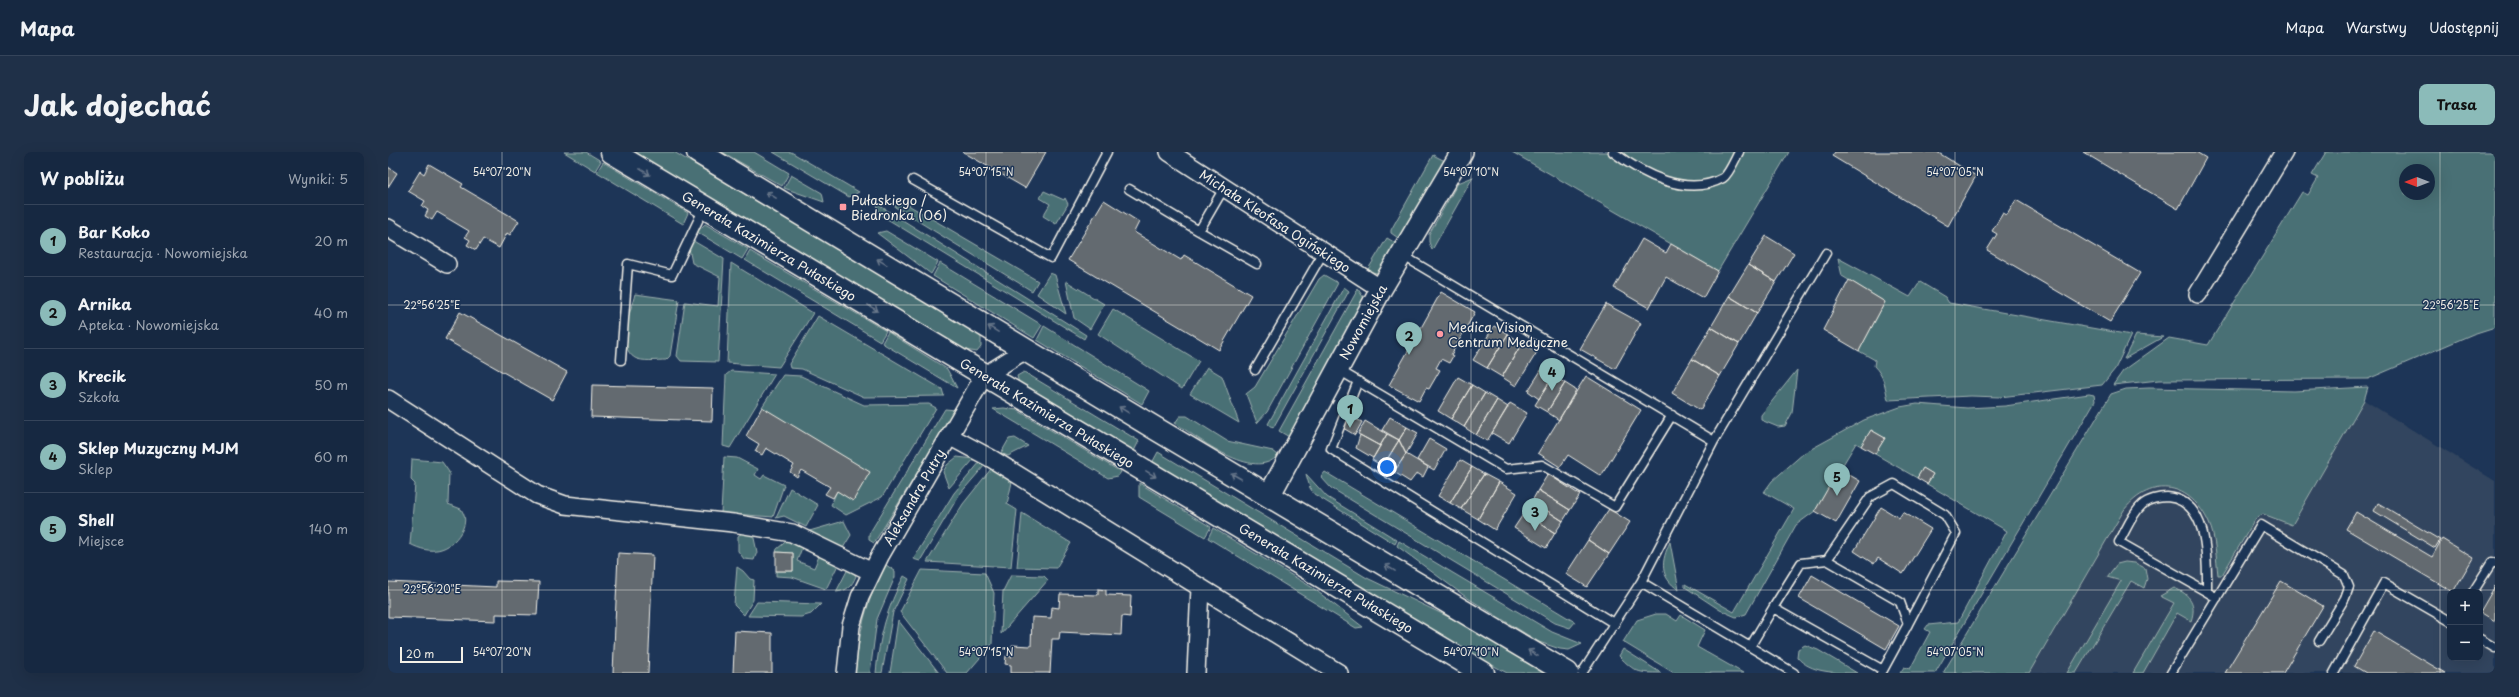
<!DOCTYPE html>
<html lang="pl">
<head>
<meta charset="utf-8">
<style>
	body { margin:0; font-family:"Playpen Sans",sans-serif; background:#1f3048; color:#f1f3f6 }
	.controls { position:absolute; right:12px; bottom:12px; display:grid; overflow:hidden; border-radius:8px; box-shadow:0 4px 16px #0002 }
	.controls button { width:36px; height:36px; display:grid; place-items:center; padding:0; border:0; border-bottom:1px solid #35445a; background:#162841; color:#f1f3f6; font:20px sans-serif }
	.compass { position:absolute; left:2011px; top:12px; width:36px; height:36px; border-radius:50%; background:#162841; box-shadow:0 4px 16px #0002; rotate:270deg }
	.scale { position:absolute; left:12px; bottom:10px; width:63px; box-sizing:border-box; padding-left:4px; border:2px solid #f4f1e8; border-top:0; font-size:11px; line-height:14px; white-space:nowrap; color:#f4f1e8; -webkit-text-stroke:3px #1d3557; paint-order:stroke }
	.you { position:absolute; left:999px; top:315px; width:14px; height:14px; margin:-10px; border:3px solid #fff; border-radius:50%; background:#1a73e8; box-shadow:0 0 0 6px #1a73e833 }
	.badge { display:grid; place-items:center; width:26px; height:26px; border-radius:50%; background:#8bbbb9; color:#111; font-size:13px; font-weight:700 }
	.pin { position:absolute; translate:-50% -33px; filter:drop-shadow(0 1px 2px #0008) }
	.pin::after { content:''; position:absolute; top:21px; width:14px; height:12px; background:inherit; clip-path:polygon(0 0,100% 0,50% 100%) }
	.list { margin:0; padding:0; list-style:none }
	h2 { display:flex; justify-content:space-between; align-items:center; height:52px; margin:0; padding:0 16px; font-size:17px }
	h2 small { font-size:13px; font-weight:400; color:#9ea6b1 }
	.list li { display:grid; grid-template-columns:26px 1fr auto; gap:12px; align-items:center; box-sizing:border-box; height:72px; padding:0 16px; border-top:1px solid #35445a }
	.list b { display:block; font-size:15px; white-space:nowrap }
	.list p { margin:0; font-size:13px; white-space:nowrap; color:#9ea6b1 }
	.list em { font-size:13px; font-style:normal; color:#9ea6b1 }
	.map { position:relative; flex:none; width:2107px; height:521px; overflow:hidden; border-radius:8px }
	header { display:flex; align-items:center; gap:24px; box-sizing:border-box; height:56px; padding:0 20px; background:#162841; border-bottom:1px solid #35445a }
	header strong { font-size:19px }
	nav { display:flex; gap:22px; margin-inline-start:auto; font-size:14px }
	.intro { display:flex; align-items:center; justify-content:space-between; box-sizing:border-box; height:96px; padding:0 24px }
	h1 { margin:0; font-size:28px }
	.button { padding:10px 18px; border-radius:8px; background:#8bbbb9; color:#111; font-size:14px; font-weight:700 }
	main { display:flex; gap:24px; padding:0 24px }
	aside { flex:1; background:#162841; border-radius:8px; box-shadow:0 4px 16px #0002 }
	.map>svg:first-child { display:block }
	.built { fill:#32455e; fill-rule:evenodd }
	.green { fill:#487075; stroke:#9eb0ae; fill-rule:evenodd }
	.building { fill:#636b6f; stroke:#f4f1e8 }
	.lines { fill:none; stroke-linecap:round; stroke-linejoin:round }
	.service-casing { stroke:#f4f1e8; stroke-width:11 }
	.minor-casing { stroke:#f4f1e8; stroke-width:20 }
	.tertiary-casing { stroke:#f4f1e8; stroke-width:24 }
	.secondary-casing { stroke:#f4f1e8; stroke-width:25 }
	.service { stroke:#1d3557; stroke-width:8 }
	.minor { stroke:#1d3557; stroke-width:17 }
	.tertiary { stroke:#1d3557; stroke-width:21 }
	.secondary { stroke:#1d3557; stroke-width:22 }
	.oneway { stroke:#68778a }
	.ticks { fill:none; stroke:#f4f1e8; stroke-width:1; stroke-opacity:0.45 }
	.poi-dot { fill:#ff9aa2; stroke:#1d3557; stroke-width:1.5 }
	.labels { text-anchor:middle; stroke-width:3; stroke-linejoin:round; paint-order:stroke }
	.poi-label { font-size:13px; fill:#f4f1e8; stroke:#1d3557; text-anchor:start }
	.street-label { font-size:13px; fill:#f4f1e8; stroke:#1d3557 }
	.ticks-label { font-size:10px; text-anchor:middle; fill:#f4f1e8; stroke:#1d3557; stroke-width:3; stroke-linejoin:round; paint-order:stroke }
</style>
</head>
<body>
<header>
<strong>Mapa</strong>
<nav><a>Mapa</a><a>Warstwy</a><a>Udostępnij</a></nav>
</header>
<div class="intro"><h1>Jak dojechać</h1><a class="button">Trasa</a></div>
<main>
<aside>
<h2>W pobliżu<small>Wyniki: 5</small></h2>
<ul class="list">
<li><span class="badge">1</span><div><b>Bar Koko</b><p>Restauracja · Nowomiejska</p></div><em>20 m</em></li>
<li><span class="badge">2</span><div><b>Arnika</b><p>Apteka · Nowomiejska</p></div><em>40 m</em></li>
<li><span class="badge">3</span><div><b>Krecik</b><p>Szkoła</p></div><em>50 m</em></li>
<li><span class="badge">4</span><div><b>Sklep Muzyczny MJM</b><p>Sklep</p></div><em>60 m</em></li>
<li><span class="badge">5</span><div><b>Shell</b><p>Miejsce</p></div><em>140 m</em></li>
</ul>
</aside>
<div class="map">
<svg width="2107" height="521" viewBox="0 0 2107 521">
	<rect width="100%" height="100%" fill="#1d3557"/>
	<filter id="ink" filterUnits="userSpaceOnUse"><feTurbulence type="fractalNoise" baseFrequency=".025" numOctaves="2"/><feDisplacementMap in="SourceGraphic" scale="8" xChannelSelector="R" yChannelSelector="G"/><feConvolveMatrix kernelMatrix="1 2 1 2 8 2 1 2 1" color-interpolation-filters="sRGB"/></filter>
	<g filter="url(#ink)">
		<!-- built -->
		<path class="built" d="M1754,243L1921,343L1976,248L2107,329V521H1591ZM2062,440H2092V506H2062Z"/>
		<!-- green -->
		<path class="green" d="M176,0H198L213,9L207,19Z
			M246,0H286L593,183V195L589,200L577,198Z
			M334,0H366L401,21L394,34Z
			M385,0H403L471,40L461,45Z
			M1124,0H1401L1330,119Z
			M1938,0H2107V175L2085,182L1980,227L1771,228L1725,233L1735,219L1781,186L1820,193L1914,40L1920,43L1930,26L1924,23ZM2017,18H2041V42H2017Z
			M1045,3L1057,9L1013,88L1003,81V78Z
			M215,10L300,61L295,72L209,20Z
			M403,23L434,41L436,50L396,36Z
			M1085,25L1044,98L1041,90V82L1070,31Z
			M656,39L676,48L677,46L680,52L668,72L655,64L662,52L652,46Z
			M510,47L650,129L644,139L507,55Z
			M489,52L698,183L696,187L491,62Z
			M317,72L360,97L354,107L309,80Z
			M498,79L550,110L543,122L489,81Z
			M999,86L1011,93L994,119L989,121L979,119Z
			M302,87L336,107L330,210L293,209L289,204L297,150L330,154L332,125L304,111L300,91Z
			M362,99L498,179L492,189L357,108Z
			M1450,106L1522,145L1532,130L1557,145L1561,151L1743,183L1727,217L1714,233L1612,245L1583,244L1500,248C1497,234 1496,224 1486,214L1487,208L1471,199L1497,150L1454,124Z
			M343,111L425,161L391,215L339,211Z
			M552,111L654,173L646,186L545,124Z
			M662,121L667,123L678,162L649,142Z
			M936,123L950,131L879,260L869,271L858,242L867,235L931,127Z
			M678,129L716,152L702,177L686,166Z
			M956,135L961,139L885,276L880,272Z
			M970,137L977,148L903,286L891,279Z
			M247,142L291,148L282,204L278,208C269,208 254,210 247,206C228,195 243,158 247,142Z
			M725,157L811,209L794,237L710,182Z
			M430,164L554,237L556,244L476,245L414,217L402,216L401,212Z
			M656,174L761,239L754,252L649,188Z
			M500,180L559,217L569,236L494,191Z
			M1748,183L1775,185L1736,207Z
			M819,215L834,224L851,271L802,242Z
			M1409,218L1404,261L1397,274L1390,275L1373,268V263Z
			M343,219L387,222L342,296L335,294L338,223Z
			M636,220L751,289L746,299L631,231L629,224Z
			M395,223L413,224L476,253L541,252L548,256L494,345L458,363L443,353L449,339L465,348L374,255Z
			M1980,235L1976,248L1904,373L1875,362L1868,366L1834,423H1830C1828,407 1828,386 1821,371C1803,331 1764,323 1736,358L1641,521H1555L1723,242L1738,237L1761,236L1906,239Z
			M1701,242L1706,243L1707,249L1547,521H1512L1516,515L1522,517L1542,480L1537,477L1540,473L1570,470L1619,379L1539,332L1545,322L1535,316L1529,326L1487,302L1497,286L1483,278L1473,294L1468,291L1427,359L1408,373L1358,462L1348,465L1332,458L1297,435V432L1346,460L1406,357L1376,340L1384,329L1416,301L1476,268L1512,255L1529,252L1579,256L1617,254Z
			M616,256L629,258L733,320L730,324L720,326L605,257Z
			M557,257L568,258L486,391L481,388V382Z
			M792,264H799L839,289L885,299L890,303C867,331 809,285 787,271Z
			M627,286L640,294L620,304L613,301L621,287Z
			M770,300L979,426L1067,468L1156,521H1119L1086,503L764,311Z
			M336,305L349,306L370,317L367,323L373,327L376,323L396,333L385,365L333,361Z
			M569,305L586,307L561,336L555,320L559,313Z
			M24,307L54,310L61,320L60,352L73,357C78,365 78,371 73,380C61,400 43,403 22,392L27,332L23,328Z
			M592,310L597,313L571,343L532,409L525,407L566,341Z
			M603,317L624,330L619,352L629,358L623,415L539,410L575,352Z
			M937,320L1187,470L1182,476L1167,471L943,336L933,325Z
			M918,322L939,345L1009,388L1007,392L926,342L922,336Z
			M751,331L823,375L817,385L751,345Z
			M402,336L430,353L418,375L396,364L388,366Z
			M634,361L683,391L668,416L629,415Z
			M456,369L463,383L455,396L418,380Z
			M825,376L925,436L975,475L968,476L820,386Z
			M359,377H364L369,400L366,408L356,407L350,399V384Z
			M401,387L415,393L409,409L426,416L432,402L451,411L438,437L404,425L388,424V419H405V401L388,400L389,397Z
			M1011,389L1164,480L1194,492L1181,498L1172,497L1151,490L1078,445L1009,394Z
			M1282,390L1291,438C1271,425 1273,409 1282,390Z
			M1737,410L1747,411L1757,416L1759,427L1756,436L1743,429L1688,521H1679L1733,429L1719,425L1729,412Z
			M498,413L507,419V425L489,467L482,521H467C471,482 478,447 498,413Z
			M349,415L355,419L362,427L366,428L365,448L356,463L346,453Z
			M461,415L468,424C464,434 459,439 448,440Z
			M534,418L597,421L606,441L604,492L579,521H559L512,460Z
			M623,423L656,424L660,428L613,482L615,439Z
			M516,424L521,427L505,460L494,521H488C491,486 499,455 516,424Z
			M1786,436C1802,442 1809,452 1803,469L1789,461L1755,521H1745L1786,451L1772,444Z
			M369,450L433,452L423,462L413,465L360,464Z
			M1268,462H1278L1289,469L1293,463L1317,478L1309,495L1355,521H1286L1235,490L1249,468Z
			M510,468L551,521H502Z
			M1417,493L1430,498L1469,521C1448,521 1422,521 1409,505L1410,497Z
			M1235,497L1273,521C1250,521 1248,521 1231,504Z"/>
		<!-- building -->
		<path class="building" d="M575,0H658L637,36Z
			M1447,0H1549L1588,24L1560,74L1444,4Z
			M1695,0H1808L1818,6L1790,57Z
			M41,12L75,32L73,35L131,69L122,83L119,81L111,96L95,87L88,98L79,93L82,88L77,85L81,79L49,60L44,68L37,64L40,58L34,54L37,49L20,39L32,19L36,22Z
			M0,15L9,21L0,35Z
			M716,48L751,70L746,80L793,108L796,103L863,143L831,198L680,108Z
			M1628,48L1752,121L1722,170L1599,98L1609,82L1604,79L1615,61L1619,63Z
			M1378,84L1406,101L1388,130L1360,113Z
			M1254,87L1278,101L1283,92L1330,119L1315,146L1278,125L1261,156L1226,136Z
			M1360,113L1388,130L1369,161L1341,144Z
			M1461,128L1497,150L1471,199L1435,178Z
			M1053,140L1087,160L1063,203L1065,204L1061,211L1053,207L1048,216L1052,218L1041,237L1038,236L1031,249L1001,233Z
			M1341,144L1369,161L1351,192L1323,175Z
			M1218,152L1253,171L1227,217L1192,197Z
			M72,160L179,220L164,248L57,187Z
			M1106,174L1120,182L1099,216L1085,208Z
			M1323,175L1351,192L1332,224L1304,207Z
			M1120,182L1134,191L1114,225L1099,216Z
			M1134,191L1149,200L1128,234L1114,225Z
			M1304,207L1332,224L1312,258L1284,241Z
			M1159,209L1171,216L1151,247L1140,239Z
			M1165,224L1177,231L1159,260L1147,253Z
			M1198,224L1253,258L1213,324L1180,303L1172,315L1150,301Z
			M1070,225L1084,233L1063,267L1050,259Z
			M1177,231L1188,238L1171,268L1159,260Z
			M204,233L325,236L324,269L203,265Z
			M1084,233L1097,241L1076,275L1063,267Z
			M1097,241L1109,248L1088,283L1076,275Z
			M1109,248L1120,255L1099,289L1088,283Z
			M1122,251L1139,261L1121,291L1104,281Z
			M374,255L482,320L465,349L449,339L445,346L437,342L442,335L413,318L409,325L402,320L406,313L378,296L374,303L367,299L371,292L358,284Z
			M960,263L974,270L967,283L955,276Z
			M1002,265L1019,275L1011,288L994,278Z
			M977,269L999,282L992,294L970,282Z
			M1019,275L1030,281L1018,302L1011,288Z
			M1483,278L1497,286L1487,302L1473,294Z
			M999,282L1011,288L995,314L984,308Z
			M972,283L992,294L985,306L968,296Z
			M1041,287L1058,297L1046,318L1029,308Z
			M1011,288L1018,302L1006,320L995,314Z
			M1018,302L1040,315L1035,325L1029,321L1022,330L1006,320Z
			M1072,308L1084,315L1062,351L1050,344Z
			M1084,315L1096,322L1073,357L1062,351Z
			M1535,316L1545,322L1539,332L1529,326Z
			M1451,317L1472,329L1448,371L1427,359Z
			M1096,322L1111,330L1090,367L1073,357Z
			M1160,322L1192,343L1182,358L1150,338Z
			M1111,330L1129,341L1107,378L1090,367Z
			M1150,338L1182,358L1175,369L1144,349Z
			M1144,349L1175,369L1167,381L1136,361Z
			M1990,351L2052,388L2047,396L1986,359Z
			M1493,355L1511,366L1515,360L1543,377L1515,422L1490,406L1486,412L1466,399Z
			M1221,357L1242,370L1221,402L1200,388Z
			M1968,360L2044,405L2054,387L2085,406L2065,440L1958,377Z
			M1136,361L1167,381L1158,396L1126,376Z
			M1200,388L1221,402L1199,435L1178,422Z
			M388,400L405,401V419H388Z
			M230,401L265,403L260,521H225Z
			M1424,423L1511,474L1498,497L1411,446Z
			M108,429L151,430L149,463L108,462V469L0,465V430L108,435Z
			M1893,429L1935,454L1895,521H1837Z
			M2107,434V469L2092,460Z
			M710,437L718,438V443L743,444L742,465L734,464L733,483L672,480L671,487H664L662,521H623V513L617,512L618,504L624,505V493L643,494L644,465L663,466L664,455L671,456L672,442L710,443Z
			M347,479L384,481V521H345Z
			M1986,479L2057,521H1978L1966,514Z"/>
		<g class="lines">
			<defs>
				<path id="service" d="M1225,0C1254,22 1299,46 1335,26C1341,22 1347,7 1351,0
					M525,28L663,106L719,0
					M741,37L811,79L836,36
					M811,79L869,112
					M1014,103L1326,289
					M233,208L240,112L284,123L316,56
					M949,217L1118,317L1154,313L1227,355L1284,263
					M867,218L935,101
					M970,229L943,297L1227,472
					M1439,408L1482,345L1506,332L1557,363L1568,381L1520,472
					M1253,430L1326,289L1438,101
					M1819,440L1731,390C1738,378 1744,362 1754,353C1760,347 1772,345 1779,345C1822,348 1819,410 1819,440L1829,446
					M2085,440L2104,410L2107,411
					M1385,456L1413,411L1439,408L1512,450L1520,472L1495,518
					M2092,487L2107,496
					M1362,495L1385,456L1495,518L1493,521
					M1194,521L1253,430L1406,521
					M1783,521L1873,373L1956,423L1961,435L1957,446L1931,489
					M1946,521L1996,431L2062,469"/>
				<path id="minor" d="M781,0L993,137
					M0,76L59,112
					M1810,142L1896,0
					M0,247L149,343L177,353L345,371L404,381L484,420
					M561,284L604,307L951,521
					M458,521L463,474L472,445L492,404L596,224L639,197
					M808,521L812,436"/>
				<path id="tertiary" d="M881,344L993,137L1074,0"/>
				<path id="secondary" d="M224,0L1095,521
					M310,0L770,278L1179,521"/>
			</defs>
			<!-- service casing -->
			<use href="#service" class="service-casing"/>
			<!-- minor casing -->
			<use href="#minor" class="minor-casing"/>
			<!-- tertiary casing -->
			<use href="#tertiary" class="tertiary-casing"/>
			<!-- secondary casing -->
			<use href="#secondary" class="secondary-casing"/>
			<!-- service -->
			<use href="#service" class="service"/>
			<!-- minor -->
			<use href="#minor" class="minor"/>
			<!-- tertiary -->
			<use href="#tertiary" class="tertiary"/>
			<!-- secondary -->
			<use href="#secondary" class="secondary"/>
		</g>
		<!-- one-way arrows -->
		<defs><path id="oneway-shaft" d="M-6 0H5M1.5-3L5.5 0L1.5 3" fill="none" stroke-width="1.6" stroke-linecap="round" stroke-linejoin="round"/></defs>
		<g class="oneway">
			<use href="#oneway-shaft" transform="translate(257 20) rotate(31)"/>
			<use href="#oneway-shaft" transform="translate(383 43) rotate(-149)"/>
			<use href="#oneway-shaft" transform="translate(494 110) rotate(-149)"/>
			<use href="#oneway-shaft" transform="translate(485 156) rotate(31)"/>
			<use href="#oneway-shaft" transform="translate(605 177) rotate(-149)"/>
			<use href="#oneway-shaft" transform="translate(736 258) rotate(-148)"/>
			<use href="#oneway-shaft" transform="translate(763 322) rotate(31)"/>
			<use href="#oneway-shaft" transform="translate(848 324) rotate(-150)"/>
			<use href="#oneway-shaft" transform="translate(1002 416) rotate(-149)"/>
			<use href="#oneway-shaft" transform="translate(1145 501) rotate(-149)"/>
		</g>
	</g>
	<!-- ticks -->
	<path class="ticks" d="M114,0V521M598,0V521M1083,0V521M1567,0V521M2052,0V521M0,153H2107M0,438H2107"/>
	<!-- markers -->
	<g class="poi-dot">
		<rect x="451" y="51" width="8" height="8" rx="2"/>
		<circle cx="1052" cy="182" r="4"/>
	</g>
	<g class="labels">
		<!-- poi labels -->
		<g class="poi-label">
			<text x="463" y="53">Pułaskiego /<tspan x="463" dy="15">Biedronka (06)</tspan></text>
			<text x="1060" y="180">Medica Vision<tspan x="1060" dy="15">Centrum Medyczne</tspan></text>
		</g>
		<!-- street labels -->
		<g class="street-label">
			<text transform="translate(887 69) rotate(33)" y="5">Michała Kleofasa Ogińskiego</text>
			<text transform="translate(381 94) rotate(31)" y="5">Generała Kazimierza Pułaskiego</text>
			<text transform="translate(975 170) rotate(-61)" y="5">Nowomiejska</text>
			<text transform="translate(659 261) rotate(31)" y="5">Generała Kazimierza Pułaskiego</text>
			<text transform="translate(526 345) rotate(-60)" y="5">Aleksandra Putry</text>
			<text transform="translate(938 426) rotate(31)" y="5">Generała Kazimierza Pułaskiego</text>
		</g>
	</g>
	<g class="ticks-label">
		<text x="114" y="24">54°07'20"N</text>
		<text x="598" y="24">54°07'15"N</text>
		<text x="1083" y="24">54°07'10"N</text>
		<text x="1567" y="24">54°07'05"N</text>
		<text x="2063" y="157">22°56'25"E</text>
		<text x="44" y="157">22°56'25"E</text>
		<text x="44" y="441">22°56'20"E</text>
		<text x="114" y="504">54°07'20"N</text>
		<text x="598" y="504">54°07'15"N</text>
		<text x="1083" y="504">54°07'10"N</text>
		<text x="1567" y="504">54°07'05"N</text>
	</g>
</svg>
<div class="controls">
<button>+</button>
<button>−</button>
</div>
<svg class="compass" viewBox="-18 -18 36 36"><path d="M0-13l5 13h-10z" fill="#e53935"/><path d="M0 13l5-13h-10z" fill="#9ea6b1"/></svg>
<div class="scale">20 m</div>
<div class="you"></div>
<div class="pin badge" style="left:962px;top:276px">1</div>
<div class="pin badge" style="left:1021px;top:203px">2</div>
<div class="pin badge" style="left:1147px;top:379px">3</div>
<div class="pin badge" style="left:1164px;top:239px">4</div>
<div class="pin badge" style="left:1449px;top:344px">5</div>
</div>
</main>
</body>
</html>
